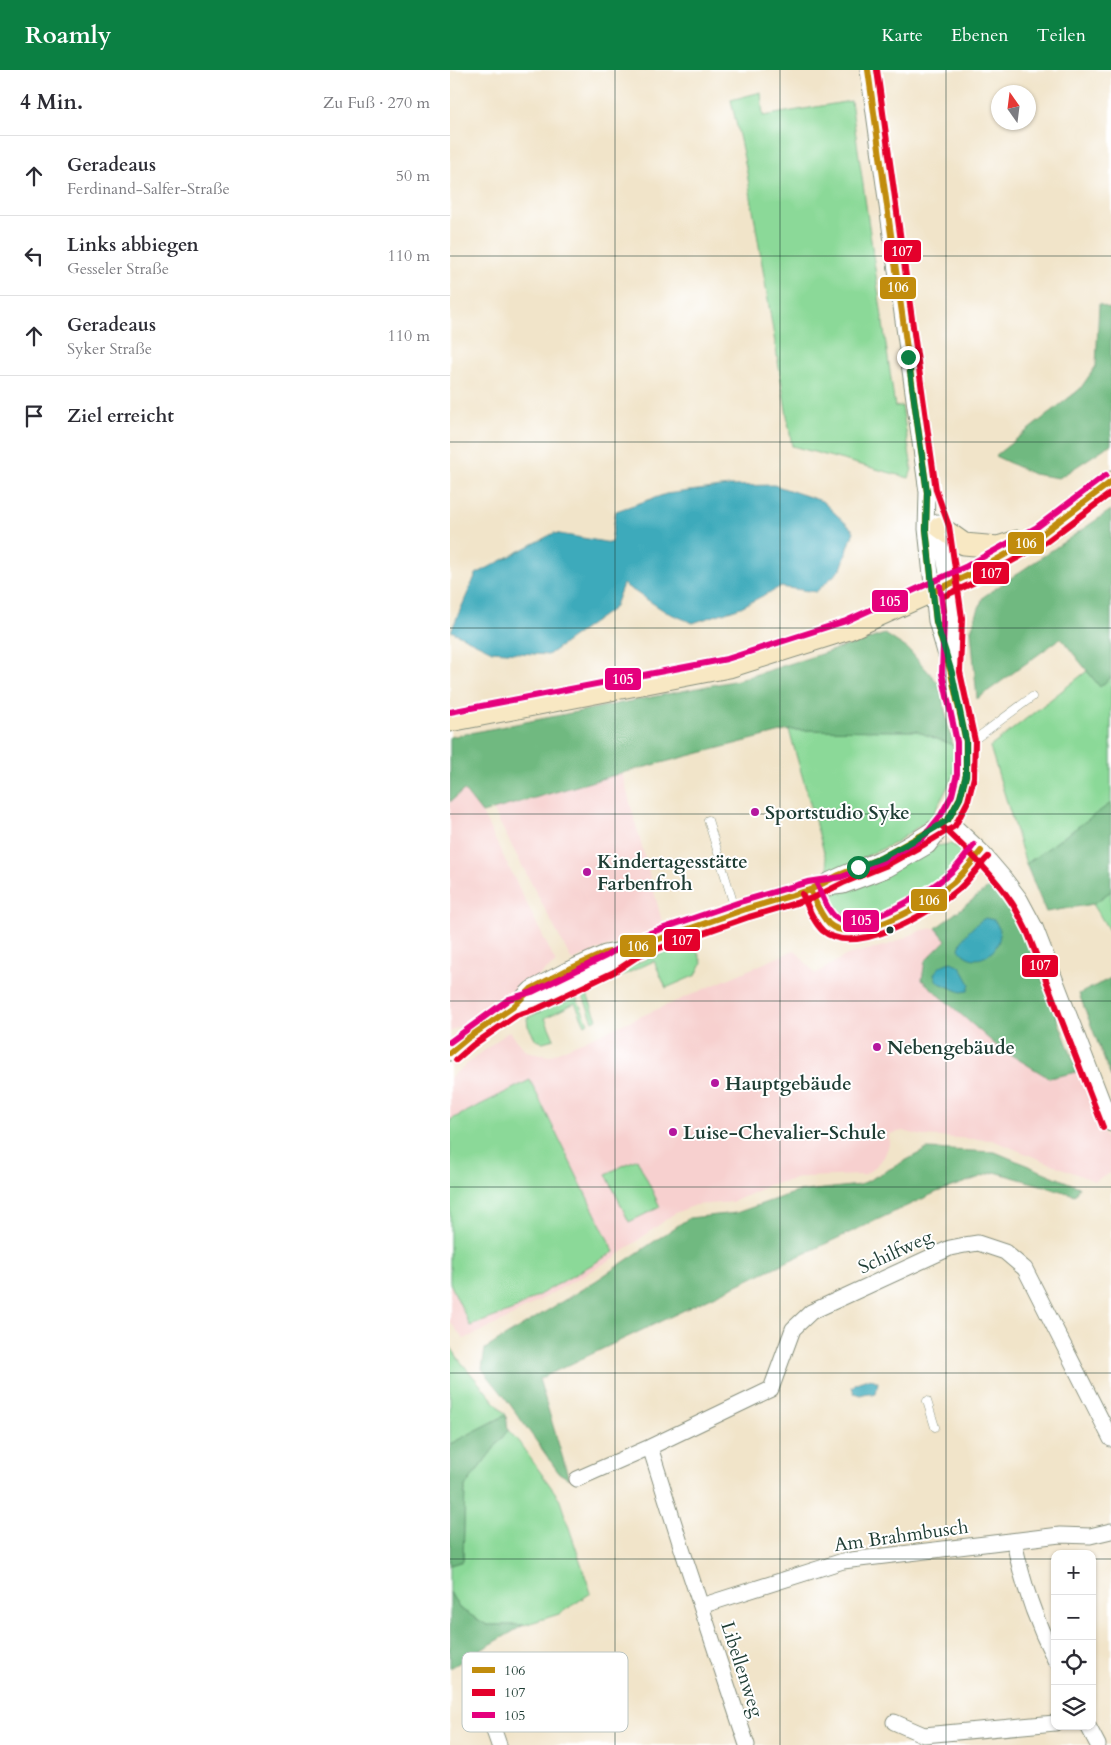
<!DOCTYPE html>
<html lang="de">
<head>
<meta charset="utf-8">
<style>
	body { margin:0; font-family:Cardo,serif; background:#f2f2f3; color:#2b2b33 }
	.controls { position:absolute; right:15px; bottom:15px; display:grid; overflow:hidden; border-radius:10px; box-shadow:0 1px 4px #0004 }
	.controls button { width:45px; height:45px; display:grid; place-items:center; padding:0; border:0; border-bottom:1px solid #e1e1e2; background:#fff; color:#2b2b33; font:25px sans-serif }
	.compass { position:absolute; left:541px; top:15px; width:45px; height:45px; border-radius:50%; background:#fff; box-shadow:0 1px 4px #0004; rotate:346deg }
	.stop { position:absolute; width:15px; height:15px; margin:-11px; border:4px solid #0b8043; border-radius:50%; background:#fff }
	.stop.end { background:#0b8043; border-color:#fff; box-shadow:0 1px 5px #0008 }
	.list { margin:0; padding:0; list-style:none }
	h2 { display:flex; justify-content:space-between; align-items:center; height:65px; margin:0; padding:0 20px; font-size:21px }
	h2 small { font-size:16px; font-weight:400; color:#7c7c81 }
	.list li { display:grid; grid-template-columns:32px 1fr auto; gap:15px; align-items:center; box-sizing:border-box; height:80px; padding:0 20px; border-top:1px solid #e1e1e2 }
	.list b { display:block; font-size:19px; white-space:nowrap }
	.list p { margin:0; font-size:16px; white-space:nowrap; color:#7c7c81 }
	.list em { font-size:16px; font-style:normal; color:#7c7c81 }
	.icon { flex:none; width:28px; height:28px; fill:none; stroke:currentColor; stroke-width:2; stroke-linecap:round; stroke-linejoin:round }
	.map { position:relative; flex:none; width:661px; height:1675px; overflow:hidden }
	header { display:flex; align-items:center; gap:30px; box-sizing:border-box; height:70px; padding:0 25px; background:#0b8043; color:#fff }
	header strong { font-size:24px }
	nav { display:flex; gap:28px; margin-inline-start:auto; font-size:18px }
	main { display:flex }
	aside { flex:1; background:#fff }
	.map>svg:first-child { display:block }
	.built { fill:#f7d0cf }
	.green { fill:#8bd998; stroke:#558b66 }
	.forest { fill:#70b980; stroke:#487b5a }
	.water { fill:#3daabb; stroke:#2e7478 }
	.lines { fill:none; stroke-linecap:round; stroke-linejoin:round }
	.service-casing { stroke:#88907e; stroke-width:9 }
	.minor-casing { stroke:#88907e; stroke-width:17 }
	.secondary-casing { stroke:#88907e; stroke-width:23 }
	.service { stroke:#fff; stroke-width:8 }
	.minor { stroke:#fff; stroke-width:15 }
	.secondary { stroke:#f8e8c3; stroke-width:21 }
	.bus-1-casing { stroke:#fff; stroke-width:10 }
	.bus-2-casing { stroke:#fff; stroke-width:10 }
	.bus-3-casing { stroke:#fff; stroke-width:10 }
	.bus-1 { stroke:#c18c0d; stroke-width:6 }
	.bus-2 { stroke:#e4002b; stroke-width:6 }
	.bus-3 { stroke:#e5007d; stroke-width:6 }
	.route { stroke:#0b8043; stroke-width:6 }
	.grid { fill:none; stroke:#1f3d34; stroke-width:1; stroke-opacity:0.55 }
	.poi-dot { fill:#b5179e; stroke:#fff; stroke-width:2 }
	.bus-dot { fill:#1f3d34; stroke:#fff; stroke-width:2 }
	.labels { text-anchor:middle; stroke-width:4; stroke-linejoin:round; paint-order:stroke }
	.poi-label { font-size:19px; font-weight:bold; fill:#1f3d34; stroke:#fff; text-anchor:start }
	.street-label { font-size:19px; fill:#1f3d34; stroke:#fff }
	.key { fill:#fff; stroke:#bcc5c2; stroke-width:1 }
	.key-label { font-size:14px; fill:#1f3d34 }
	.line-badge { stroke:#fff; stroke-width:2 }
	.badge-label { font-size:14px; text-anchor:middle; font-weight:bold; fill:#fff }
</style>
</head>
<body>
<header>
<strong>Roamly</strong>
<nav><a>Karte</a><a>Ebenen</a><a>Teilen</a></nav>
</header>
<main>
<aside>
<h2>4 Min.<small>Zu Fuß · 270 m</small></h2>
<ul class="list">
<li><svg class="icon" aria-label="ahead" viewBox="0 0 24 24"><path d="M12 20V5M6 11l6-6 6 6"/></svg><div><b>Geradeaus</b><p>Ferdinand-Salfer-Straße</p></div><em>50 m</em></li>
<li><svg class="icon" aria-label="left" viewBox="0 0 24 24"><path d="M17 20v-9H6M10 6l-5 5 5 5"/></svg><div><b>Links abbiegen</b><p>Gesseler Straße</p></div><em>110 m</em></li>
<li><svg class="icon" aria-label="ahead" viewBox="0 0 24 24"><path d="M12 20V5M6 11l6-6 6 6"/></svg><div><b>Geradeaus</b><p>Syker Straße</p></div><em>110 m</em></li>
<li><svg class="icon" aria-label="arrive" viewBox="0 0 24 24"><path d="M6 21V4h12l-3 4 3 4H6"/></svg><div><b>Ziel erreicht</b></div></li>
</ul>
</aside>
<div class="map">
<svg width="661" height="1675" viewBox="0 0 661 1675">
	<rect width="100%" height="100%" fill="#fff"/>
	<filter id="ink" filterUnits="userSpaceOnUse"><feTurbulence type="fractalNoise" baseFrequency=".02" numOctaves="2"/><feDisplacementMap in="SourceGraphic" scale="10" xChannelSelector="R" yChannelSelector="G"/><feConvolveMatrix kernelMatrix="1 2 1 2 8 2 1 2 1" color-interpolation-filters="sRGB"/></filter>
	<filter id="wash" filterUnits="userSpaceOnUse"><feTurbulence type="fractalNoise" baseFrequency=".0096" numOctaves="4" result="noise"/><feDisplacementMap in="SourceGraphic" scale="20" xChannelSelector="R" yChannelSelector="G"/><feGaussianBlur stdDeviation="1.12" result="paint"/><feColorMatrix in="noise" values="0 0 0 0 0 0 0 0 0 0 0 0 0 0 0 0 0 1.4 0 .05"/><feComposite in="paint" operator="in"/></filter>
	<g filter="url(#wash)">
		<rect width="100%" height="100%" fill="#f1e4c9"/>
		<!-- built -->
		<path class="built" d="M172,703L214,859L151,879L122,891L43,740Z
			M14,720L32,743L106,893L73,917L0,962V732Z
			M486,858L497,870L475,891L472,910L548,977L599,1008L628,1002L661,1080V1103L644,1111L542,1070L473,1066L453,1061L439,1064V1075L434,1087L425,1097L414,1105L354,1107L319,1115L283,1132L246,1135L225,1143L164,1188L53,1251L14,1269L0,1252V1008L4,1004L59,961L76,981L99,986L345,880L365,904L397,885L438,875L472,860Z"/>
		<!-- green -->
		<path class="green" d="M311,22L313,46L401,31L445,337L452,336L462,399L459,408L342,376L296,97L281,30Z
			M637,601L650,617L661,607V733L576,794L540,677Z
			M339,660L466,661L503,675L504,705L482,747L445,773L380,803Z
			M501,774L513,781L516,792L501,807L451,837L411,852L392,850L380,839V828L384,823L486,776Z
			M661,821V864L643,834Z
			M244,872L252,893L246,905L216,918L204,891L136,922L147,949L143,951L131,921L194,890Z
			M125,925L138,953L135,955L125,933L95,948L104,969L93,972L86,970L78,956L77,948Z
			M80,1010L164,1182L61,1241L20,1256L0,1213V1050Z
			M187,1089L210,1137L179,1152L156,1104Z
			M0,1276L11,1292L56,1345L0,1374Z
			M58,1360L68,1371L109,1428L141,1523L109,1544L74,1555H37L9,1538L0,1522V1495L13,1491L15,1416Z"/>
		<!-- forest -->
		<path class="forest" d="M649,234L661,239V374L609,408L583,404L545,386L630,319L646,296Z
			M661,440V607L650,617L611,568L527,629L521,560L533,527Z
			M435,564L458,579L489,614L503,675L466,661L339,660L172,703L32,743L14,720L0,732V667L288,610Z
			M661,733V821L643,834L596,842L576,794Z
			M542,815L571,855L628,1002L599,1008L548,977L472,910L475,891L496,870L486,858Z
			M661,908V1007L629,924Z
			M477,1079L545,1082L629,1117L625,1125L545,1102L487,1122L306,1206L89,1309L119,1409L109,1403L54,1326L32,1299L35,1279L147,1210L239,1148L286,1143L346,1122L410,1115Z
			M56,1345L58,1360L15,1416L13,1491L0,1495V1374Z
			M0,1522L9,1538L37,1555H74L0,1598Z"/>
		<!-- water -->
		<path class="water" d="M324,415L372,431L404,461L391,499L366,522L330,517L291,537L243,553L216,542L173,514L164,538L98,585L42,581L1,561L26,504L104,463L161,473L166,441L216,424L279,416Z
			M535,848L544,850C564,874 526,905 509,879C512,866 524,855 535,848Z
			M501,892L510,896L520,914L518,921L511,922L487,912L484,904C488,897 493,894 501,892Z
			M420,1308L428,1312L426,1324L422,1325L418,1323L410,1325L404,1323L402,1317L406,1313Z"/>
	</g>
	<g filter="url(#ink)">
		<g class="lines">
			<defs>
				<path id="service" d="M516,671L528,667L582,627
					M258,750L286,842
					M360,820C365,829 372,846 379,854C400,878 481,832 500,815C512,806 521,792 531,781
					M477,1331L485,1357"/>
				<path id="minor" d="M488,452L499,515L503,548L502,590
					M498,750L531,781L555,809L570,829L585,857L661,1054
					M368,816C388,805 409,798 429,789C451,780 471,767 490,754
					M67,936C105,924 145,904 178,882
					M0,983L18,968L63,937L81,919L117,900L155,883L186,877L296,839L360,820L393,816L438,799L478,776L498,750L510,728L516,705L517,690L516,671L501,603L486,551L476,459L477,422L418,0
					M200,1377L232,1479L297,1675
					M127,1409L200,1377L321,1319L343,1259L361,1242L500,1178L515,1175L528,1173L555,1182L575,1199L661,1369
					M564,1471C572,1512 586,1552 605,1590
					M251,1536L393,1491L610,1465L640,1466L661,1461
					M32,1626L49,1675
					M444,1652L474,1665L605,1653
					M638,1656L648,1675"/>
				<path id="secondary" d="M490,457L514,474L548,477L567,471
					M0,651L279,597L399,559L519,505L592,464L661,412"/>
			</defs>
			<!-- service casing -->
			<use href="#service" class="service-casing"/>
			<!-- minor casing -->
			<use href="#minor" class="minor-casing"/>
			<!-- secondary casing -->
			<use href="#secondary" class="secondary-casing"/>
			<!-- service -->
			<use href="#service" class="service"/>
			<!-- minor -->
			<use href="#minor" class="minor"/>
			<!-- secondary -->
			<use href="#secondary" class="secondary"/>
			<defs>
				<path id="bus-1" d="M483,522L519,505L592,464L661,412
					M360,820C365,830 370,845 379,854C405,878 481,831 503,813C514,803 522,792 531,781
					M0,983L18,968L63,937L81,919L117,900L155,883L186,877L296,839L360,820L389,805L431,788L498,750L510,728L516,705V671L501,603L486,551L476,459L477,422L418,0"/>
				<path id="bus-2" d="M494,541L492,527L523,513L596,472L661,423
					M492,756C517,780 543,804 562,833C568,842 572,852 577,861L653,1057
					M352,824C358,836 363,852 373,861C406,888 483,841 509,819C520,809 528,797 538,787
					M6,990L23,975L67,945L89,938L164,902L190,885L299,847L363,828L393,813L435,796L475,774L505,756L518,731L524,707L525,671L510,602L512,548L499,456L486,420L427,0"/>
				<path id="bus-3" d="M0,642L277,589L396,551L515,497L587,457L656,405
					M368,816C373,827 379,846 391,851C416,860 480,821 499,804C509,796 516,785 524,775
					M0,972L59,929L82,922L156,886L182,869L293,831L358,812L391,807L434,791L472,769L491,745L502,725L507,704V672L492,603L494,548L490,516"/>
			</defs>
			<!-- bus-1 casing -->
			<use href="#bus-1" class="bus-1-casing"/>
			<!-- bus-2 casing -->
			<use href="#bus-2" class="bus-2-casing"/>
			<!-- bus-3 casing -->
			<use href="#bus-3" class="bus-3-casing"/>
			<!-- bus-1 -->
			<use href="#bus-1" class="bus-1"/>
			<!-- bus-2 -->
			<use href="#bus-2" class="bus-2"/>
			<!-- bus-3 -->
			<use href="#bus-3" class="bus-3"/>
		</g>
	</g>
	<g class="lines" filter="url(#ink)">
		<!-- route -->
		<path class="route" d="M408,797L431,788L470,767L498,750L510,728L516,705V671L502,603L486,551L476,459L477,422L458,287"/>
	</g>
	<!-- grid -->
	<path class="grid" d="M165,0V1675M330,0V1675M496,0V1675M0,186H661M0,372H661M0,558H661M0,744H661M0,931H661M0,1117H661M0,1303H661M0,1489H605M642,1489H661"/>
	<!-- markers -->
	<g class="poi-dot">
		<circle cx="305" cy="742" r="5"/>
		<circle cx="137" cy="802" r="5"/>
		<circle cx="427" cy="977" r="5"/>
		<circle cx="265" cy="1013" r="5"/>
		<circle cx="223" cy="1062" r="5"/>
	</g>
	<circle class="bus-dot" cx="440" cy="860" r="4.5"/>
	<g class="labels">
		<!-- poi labels -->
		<g class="poi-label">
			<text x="315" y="749">Sportstudio Syke</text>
			<text x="147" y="798">Kindertagesstätte<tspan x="147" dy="22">Farbenfroh</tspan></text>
			<text x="437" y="984">Nebengebäude</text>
			<text x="275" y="1020">Hauptgebäude</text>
			<text x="233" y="1069">Luise-Chevalier-Schule</text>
		</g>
		<!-- street labels -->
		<g class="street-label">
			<text transform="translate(445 1181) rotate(-25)" y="7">Schilfweg</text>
			<text transform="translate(451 1465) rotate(-8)" y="7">Am Brahmbusch</text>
			<text transform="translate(293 1599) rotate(72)" y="7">Libellenweg</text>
		</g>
	</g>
	<!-- legend -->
	<rect x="12" y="1582" width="166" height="80" rx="8" class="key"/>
	<rect x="22" y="1597" width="23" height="6" fill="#c18c0d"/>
	<rect x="22" y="1619" width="23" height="7" fill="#e4002b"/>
	<rect x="22" y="1642" width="23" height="6" fill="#e5007d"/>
	<g class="key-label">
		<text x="54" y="1605">106</text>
		<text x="54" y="1627">107</text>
		<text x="54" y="1650">105</text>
	</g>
	<g class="line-badge">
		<rect x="433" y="169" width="39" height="24" rx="5" fill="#e4002b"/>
		<rect x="429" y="206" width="38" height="24" rx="5" fill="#c18c0d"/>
		<rect x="557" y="461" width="38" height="24" rx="5" fill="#c18c0d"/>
		<rect x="522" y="491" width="38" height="24" rx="5" fill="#e4002b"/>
		<rect x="421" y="519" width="38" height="24" rx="5" fill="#e5007d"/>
		<rect x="154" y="597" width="38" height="24" rx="5" fill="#e5007d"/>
		<rect x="460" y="818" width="38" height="24" rx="5" fill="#c18c0d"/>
		<rect x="392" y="839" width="38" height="24" rx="5" fill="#e5007d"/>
		<rect x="213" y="858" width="38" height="24" rx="5" fill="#e4002b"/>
		<rect x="169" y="864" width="38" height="24" rx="5" fill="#c18c0d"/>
		<rect x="571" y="884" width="38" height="24" rx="5" fill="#e4002b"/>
	</g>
	<g class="badge-label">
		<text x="452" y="186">107</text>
		<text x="448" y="222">106</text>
		<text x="576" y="478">106</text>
		<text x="541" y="508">107</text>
		<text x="440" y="536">105</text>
		<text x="173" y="614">105</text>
		<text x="479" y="835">106</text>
		<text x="411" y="855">105</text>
		<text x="232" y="875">107</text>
		<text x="188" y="881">106</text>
		<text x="590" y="900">107</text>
	</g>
</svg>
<div class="controls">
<button>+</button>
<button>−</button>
<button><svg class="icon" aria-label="locate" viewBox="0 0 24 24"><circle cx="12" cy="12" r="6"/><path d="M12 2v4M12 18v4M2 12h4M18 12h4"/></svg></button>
<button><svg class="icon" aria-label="layers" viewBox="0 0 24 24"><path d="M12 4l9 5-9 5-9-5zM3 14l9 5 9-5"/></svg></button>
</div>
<svg class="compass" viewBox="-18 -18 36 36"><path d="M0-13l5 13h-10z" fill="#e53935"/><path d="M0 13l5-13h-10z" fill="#7c7c81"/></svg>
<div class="stop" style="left:408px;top:797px"></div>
<div class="stop end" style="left:458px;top:287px"></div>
</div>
</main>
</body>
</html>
